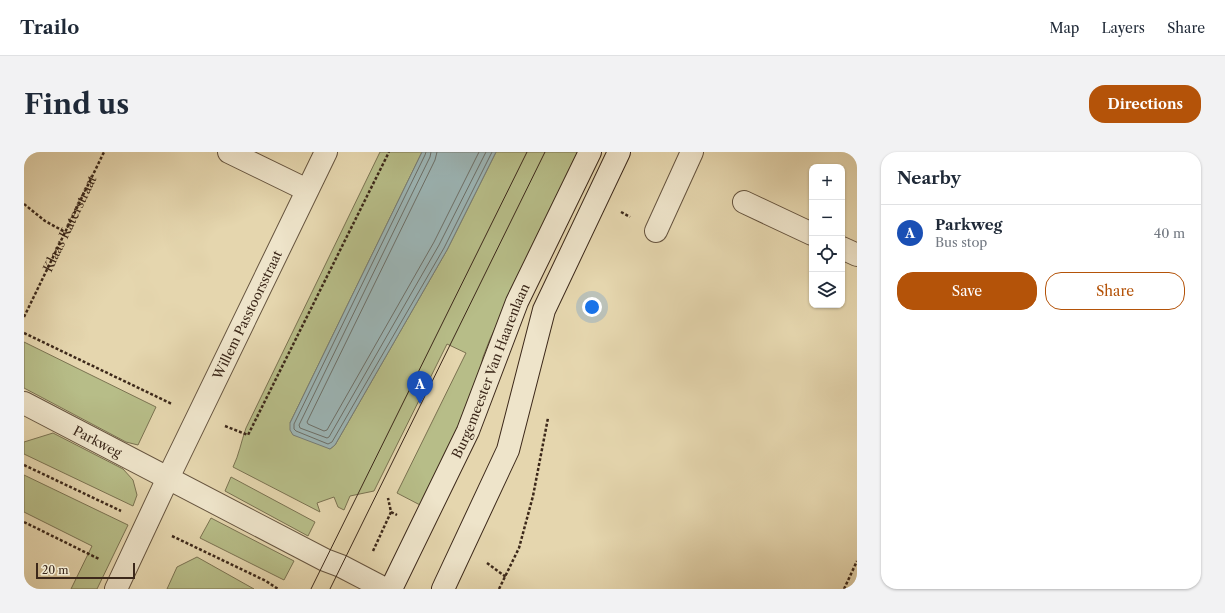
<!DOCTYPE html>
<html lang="en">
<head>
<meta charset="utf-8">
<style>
	body { margin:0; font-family:"Libre Caslon Text",serif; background:#f2f2f3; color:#1f2937 }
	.controls { position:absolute; right:12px; top:12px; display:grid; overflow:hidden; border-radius:8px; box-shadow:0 1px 3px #0004 }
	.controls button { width:36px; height:36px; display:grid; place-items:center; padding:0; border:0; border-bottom:1px solid #e0e1e3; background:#fff; color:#1f2937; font:20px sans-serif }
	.scale { position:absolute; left:12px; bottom:10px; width:99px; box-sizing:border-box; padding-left:4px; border:2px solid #3c281a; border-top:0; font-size:11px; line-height:14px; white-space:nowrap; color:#3c281a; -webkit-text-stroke:3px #eee4ca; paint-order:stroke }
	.you { position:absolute; left:568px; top:155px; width:14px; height:14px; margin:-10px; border:3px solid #fff; border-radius:50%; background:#1a73e8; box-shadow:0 0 0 6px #1a73e833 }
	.badge { display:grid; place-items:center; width:26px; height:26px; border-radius:50%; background:#b45309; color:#fff; font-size:13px; font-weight:700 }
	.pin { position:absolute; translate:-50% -33px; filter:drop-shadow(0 1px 2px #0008) }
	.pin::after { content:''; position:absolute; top:21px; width:14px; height:12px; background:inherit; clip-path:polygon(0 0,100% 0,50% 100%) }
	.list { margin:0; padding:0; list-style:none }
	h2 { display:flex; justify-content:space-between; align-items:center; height:52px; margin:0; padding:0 16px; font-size:17px }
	h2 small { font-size:13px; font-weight:400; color:#747a83 }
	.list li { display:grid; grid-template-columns:26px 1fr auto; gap:12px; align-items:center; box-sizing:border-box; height:56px; padding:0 16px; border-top:1px solid #e0e1e3 }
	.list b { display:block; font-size:15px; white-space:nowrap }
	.list p { margin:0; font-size:13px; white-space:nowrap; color:#747a83 }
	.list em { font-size:13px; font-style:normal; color:#747a83 }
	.actions { display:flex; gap:8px; padding:12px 16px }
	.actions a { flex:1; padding:9px 0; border:1px solid #b45309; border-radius:16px; text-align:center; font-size:14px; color:#b45309 }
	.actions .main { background:#b45309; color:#fff }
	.icon { flex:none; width:22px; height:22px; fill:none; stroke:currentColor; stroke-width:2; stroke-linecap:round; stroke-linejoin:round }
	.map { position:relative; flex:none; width:833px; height:437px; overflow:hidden; border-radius:16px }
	header { display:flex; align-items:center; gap:24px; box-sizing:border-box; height:56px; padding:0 20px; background:#fff; border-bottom:1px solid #e0e1e3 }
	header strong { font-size:19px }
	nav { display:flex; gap:22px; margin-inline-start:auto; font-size:14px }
	.intro { display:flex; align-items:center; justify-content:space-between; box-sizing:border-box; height:96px; padding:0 24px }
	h1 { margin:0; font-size:28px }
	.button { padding:10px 18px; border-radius:16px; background:#b45309; color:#fff; font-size:14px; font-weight:700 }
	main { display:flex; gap:24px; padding:0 24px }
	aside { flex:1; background:#fff; border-radius:16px; box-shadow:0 1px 3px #0004 }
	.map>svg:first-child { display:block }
	.green { fill:#b7bd88; stroke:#7a7251 }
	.water { fill:#9cb6b7; stroke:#767d78 }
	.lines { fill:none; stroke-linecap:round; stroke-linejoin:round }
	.shore { stroke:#6c6f68; stroke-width:1 }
	.minor-casing { stroke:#66543f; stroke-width:24 }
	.secondary-casing { stroke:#3c281a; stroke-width:24 }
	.path { stroke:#3c281a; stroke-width:2.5; stroke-dasharray:3 2; stroke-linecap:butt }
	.minor { stroke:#eee4ca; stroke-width:22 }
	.secondary { stroke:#eee4ca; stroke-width:22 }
	.tram { stroke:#3c281a; stroke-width:1 }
	.labels { text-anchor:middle; stroke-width:3.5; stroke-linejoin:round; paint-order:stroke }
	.street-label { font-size:13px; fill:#3c281a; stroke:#eee4ca }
</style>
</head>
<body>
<header>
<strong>Trailo</strong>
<nav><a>Map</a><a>Layers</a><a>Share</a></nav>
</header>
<div class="intro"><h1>Find us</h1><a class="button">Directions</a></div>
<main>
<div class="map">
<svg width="833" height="437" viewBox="0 0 833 437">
	<rect width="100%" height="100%" fill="#e5d6ae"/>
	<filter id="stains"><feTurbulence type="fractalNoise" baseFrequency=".005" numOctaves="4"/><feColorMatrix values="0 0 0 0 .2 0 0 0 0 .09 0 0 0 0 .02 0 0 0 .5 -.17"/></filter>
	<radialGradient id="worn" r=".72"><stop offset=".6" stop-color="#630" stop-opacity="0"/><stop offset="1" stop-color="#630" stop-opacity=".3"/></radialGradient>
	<!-- green -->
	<path class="green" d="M356,0H398L266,271L306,297L311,293L423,98L472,0H557L466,187L459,205L451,238L398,354L373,341L442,201L423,192L350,339L326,344L320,358L314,355L310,345L293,351L296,360L209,315C215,303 217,290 222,276Z
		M0,190L132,255L114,293L102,290L0,236Z
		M29,281L99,317L109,328L113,343L109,354L0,302V290Z
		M0,323L104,373L73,437H47L68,394L0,360Z
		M207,325L291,370L284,384L201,339Z
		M187,366L270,409L260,428L176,386Z
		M173,405L230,437H143L153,415Z"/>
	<!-- water -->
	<path class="water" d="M398,0H472L423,98L311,293L306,297L269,283L266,278V271Z"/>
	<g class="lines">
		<!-- shore -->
		<path class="shore" d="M402,0L401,3L270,272V277L272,279L304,292L308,290L420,96L468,0
			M407,0L406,5L275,273L276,276L303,286L305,285L415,93L462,0
			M413,0L411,8L283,270L284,272L300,279L303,278L410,90L455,0"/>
		<defs>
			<g id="minor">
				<path d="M205,0L283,38"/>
				<path d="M720,50L788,82"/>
				<path d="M632,79L668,0"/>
				<path d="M818,96L833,103"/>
				<path id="s2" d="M0,251L301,408L317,414L361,437"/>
				<path id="s3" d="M92,437L144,326L302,0"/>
			</g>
			<g id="secondary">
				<path id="s4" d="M367,437L444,279L493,150L566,0"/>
				<path d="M419,437L484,298L520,158L595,0"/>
			</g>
		</defs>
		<!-- minor casing -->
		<use href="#minor" class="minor-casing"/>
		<!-- secondary casing -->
		<use href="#secondary" class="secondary-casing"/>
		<!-- path -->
		<g class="path">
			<path d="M0,52L21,69L41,80"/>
			<path d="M597,60L606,65"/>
			<path id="s1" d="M0,165L80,0"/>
			<path d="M0,181L148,252"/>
			<path d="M201,274L224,283L365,0"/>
			<path d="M0,313L97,359"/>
			<path d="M367,360L373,363"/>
			<path d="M0,370L75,407"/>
			<path d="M148,384L242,429L254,437"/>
			<path d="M349,399L367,360L364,346"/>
			<path d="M463,411L482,425"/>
			<path d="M475,437L495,396L509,344L524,266"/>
			<path d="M820,437L833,409"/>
		</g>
		<!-- minor -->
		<use href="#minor" class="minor"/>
		<!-- secondary -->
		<use href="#secondary" class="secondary"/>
		<!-- tram -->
		<path class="tram" d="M287,437L503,0
			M306,437L521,0"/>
	</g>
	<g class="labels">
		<!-- street labels -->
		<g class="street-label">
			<text dy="5" stroke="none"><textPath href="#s1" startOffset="104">Klaas Katerstraat</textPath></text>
			<text dy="5" stroke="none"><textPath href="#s3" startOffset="304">Willem Passtoorsstraat</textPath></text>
			<text dy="5" stroke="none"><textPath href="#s4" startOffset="240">Burgemeester Van Haarenlaan</textPath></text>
			<text dy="5" stroke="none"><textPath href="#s2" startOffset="83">Parkweg</textPath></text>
		</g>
	</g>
	<rect width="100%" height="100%" filter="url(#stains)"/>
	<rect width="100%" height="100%" fill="url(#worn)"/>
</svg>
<div class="controls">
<button>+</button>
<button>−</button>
<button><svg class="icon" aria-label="locate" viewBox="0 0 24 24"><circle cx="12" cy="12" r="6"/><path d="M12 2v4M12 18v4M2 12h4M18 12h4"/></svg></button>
<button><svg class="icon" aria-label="layers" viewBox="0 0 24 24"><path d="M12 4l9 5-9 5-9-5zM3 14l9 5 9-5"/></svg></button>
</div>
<div class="scale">20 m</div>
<div class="you"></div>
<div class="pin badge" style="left:396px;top:252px;background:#1a4fb4">A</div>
</div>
<aside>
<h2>Nearby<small></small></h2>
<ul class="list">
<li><span class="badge" style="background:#1a4fb4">A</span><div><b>Parkweg</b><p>Bus stop</p></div><em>40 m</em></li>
</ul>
<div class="actions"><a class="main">Save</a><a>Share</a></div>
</aside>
</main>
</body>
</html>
